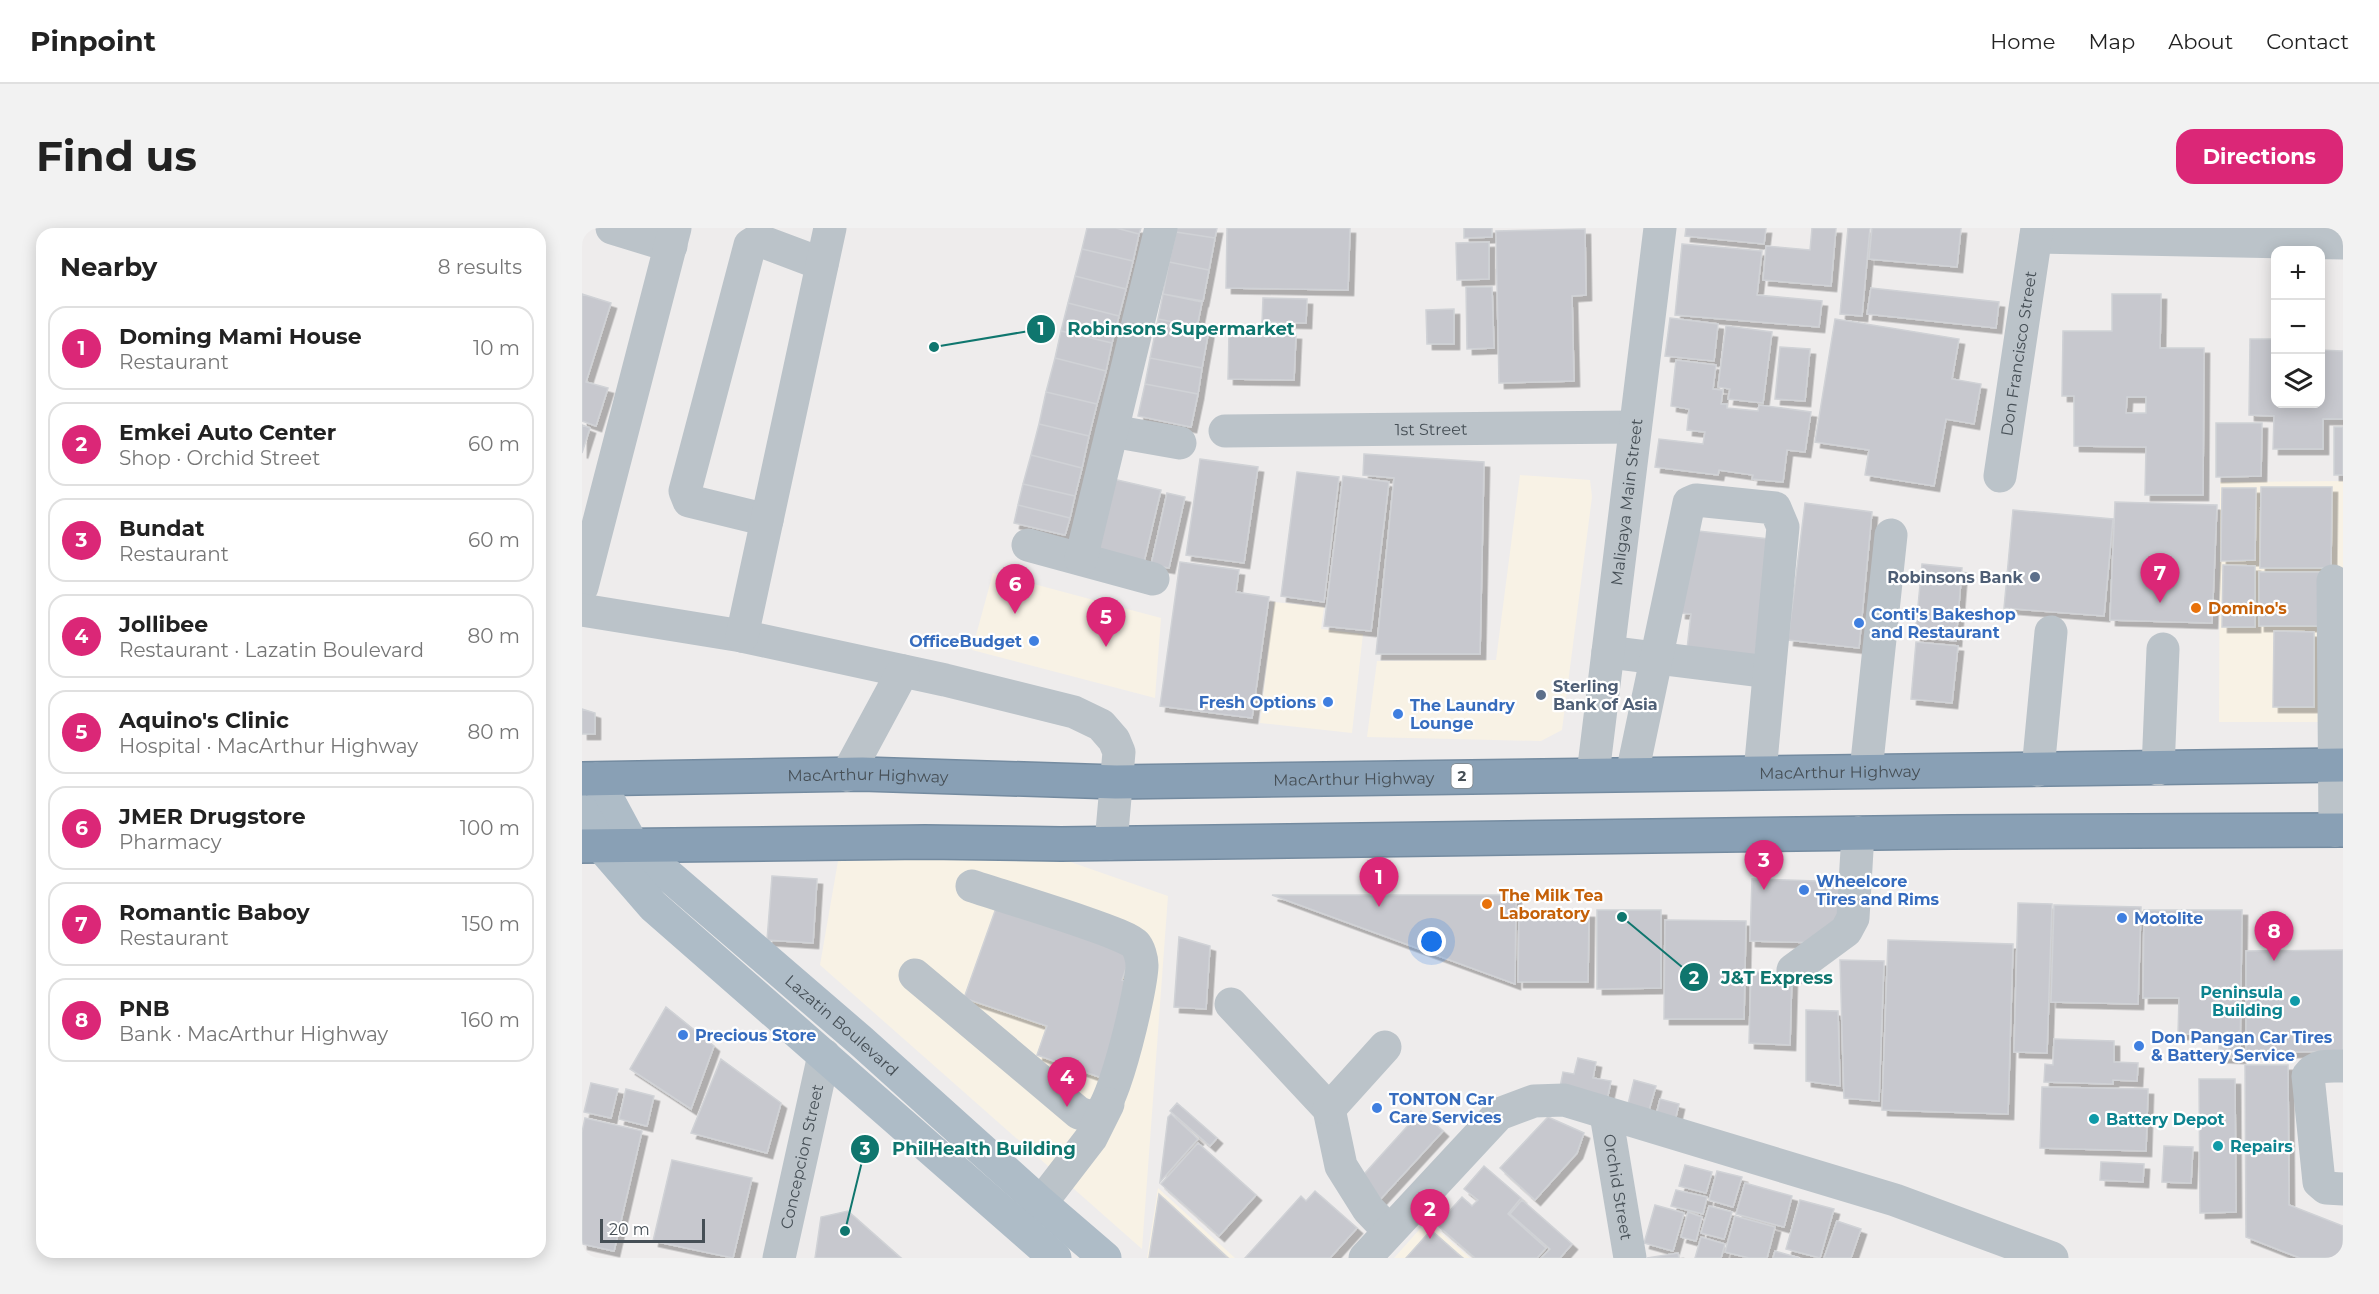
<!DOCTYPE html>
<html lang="en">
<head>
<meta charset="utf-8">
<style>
	body { margin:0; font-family:Montserrat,sans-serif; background:#f2f2f2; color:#222 }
	.controls { position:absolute; right:18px; top:18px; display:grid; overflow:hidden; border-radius:12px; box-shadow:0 3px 15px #0003 }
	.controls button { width:54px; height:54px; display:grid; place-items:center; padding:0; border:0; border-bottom:2px solid #e0e0e0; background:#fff; color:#222; font:30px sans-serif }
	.scale { position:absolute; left:18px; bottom:15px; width:105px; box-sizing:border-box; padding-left:6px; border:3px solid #464f56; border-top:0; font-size:16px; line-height:21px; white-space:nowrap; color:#464f56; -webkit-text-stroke:4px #fff; paint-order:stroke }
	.you { position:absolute; left:850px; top:714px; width:21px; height:21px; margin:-15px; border:4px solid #fff; border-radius:50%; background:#1a73e8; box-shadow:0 0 0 9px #1a73e833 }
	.badge { display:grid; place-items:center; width:39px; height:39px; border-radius:50%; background:#db2777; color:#fff; font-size:20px; font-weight:700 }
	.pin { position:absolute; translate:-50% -50px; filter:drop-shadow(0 2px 3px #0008) }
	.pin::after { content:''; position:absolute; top:32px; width:21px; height:18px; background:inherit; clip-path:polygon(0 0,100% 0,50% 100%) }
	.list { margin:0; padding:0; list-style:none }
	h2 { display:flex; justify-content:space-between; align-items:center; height:78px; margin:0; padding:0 24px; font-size:26px }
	h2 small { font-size:20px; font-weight:400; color:#767676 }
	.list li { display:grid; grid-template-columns:39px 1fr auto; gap:18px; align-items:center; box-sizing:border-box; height:84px; margin:0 12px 12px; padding:0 12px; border:2px solid #e0e0e0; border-radius:18px }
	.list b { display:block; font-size:22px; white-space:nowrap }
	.list p { margin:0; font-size:20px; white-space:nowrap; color:#767676 }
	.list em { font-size:20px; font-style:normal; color:#767676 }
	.icon { flex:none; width:33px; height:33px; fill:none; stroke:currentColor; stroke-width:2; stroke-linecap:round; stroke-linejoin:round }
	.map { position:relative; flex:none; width:1761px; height:1030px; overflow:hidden; border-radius:18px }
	header { display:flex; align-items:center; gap:36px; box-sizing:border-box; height:84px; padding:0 30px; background:#fff; border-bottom:2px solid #e0e0e0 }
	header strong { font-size:28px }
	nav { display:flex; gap:33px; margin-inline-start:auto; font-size:21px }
	.intro { display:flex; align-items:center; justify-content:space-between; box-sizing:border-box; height:144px; padding:0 36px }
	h1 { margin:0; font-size:42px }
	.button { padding:15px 27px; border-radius:18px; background:#db2777; color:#fff; font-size:21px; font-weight:700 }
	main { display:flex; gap:36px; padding:0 36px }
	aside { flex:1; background:#fff; border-radius:18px; box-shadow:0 3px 15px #0003 }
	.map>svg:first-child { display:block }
	.commercial { fill:#f8f2e5 }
	.building { fill:#c7c8ce; stroke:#d0d2d6; stroke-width:1.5; fill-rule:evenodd; filter:url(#shadow) }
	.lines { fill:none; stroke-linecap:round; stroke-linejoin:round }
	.highway-casing { stroke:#748ba0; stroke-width:36 }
	.minor { stroke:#bbc3c9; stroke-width:33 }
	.major { stroke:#aebcc7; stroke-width:33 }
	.highway { stroke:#89a0b5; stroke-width:33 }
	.service-dot { fill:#5c6f8a; stroke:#fff; stroke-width:2 }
	.food-dot { fill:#e8710a; stroke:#fff; stroke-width:2 }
	.shop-dot { fill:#3f7fe0; stroke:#fff; stroke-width:2 }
	.culture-dot { fill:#0f9aa8; stroke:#fff; stroke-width:2 }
	.labels { text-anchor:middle; stroke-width:4.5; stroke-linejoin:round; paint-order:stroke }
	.shield { fill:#fff; stroke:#7e8489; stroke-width:1.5 }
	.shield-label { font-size:15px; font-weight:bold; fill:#464f56 }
	.street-label { font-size:16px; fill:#464f56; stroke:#fff }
	.service-label { font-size:16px; font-weight:bold; fill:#4e5e75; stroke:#fff; text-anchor:end }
	.food-label { font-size:16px; font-weight:bold; fill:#c56008; stroke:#fff; text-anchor:start }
	.shop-label { font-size:16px; font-weight:bold; fill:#366cbe; stroke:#fff; text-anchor:start }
	.culture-label { font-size:16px; font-weight:bold; fill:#0d838f; stroke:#fff; text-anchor:start }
	.leader { fill:none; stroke:#0f766e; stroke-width:2 }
	.callout-dot { fill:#0f766e; stroke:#fff; stroke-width:2 }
	.mark-label { font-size:18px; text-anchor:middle; font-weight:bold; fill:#fff }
	.callout-label { font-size:18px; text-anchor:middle; font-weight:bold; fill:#0f766e; stroke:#fff; stroke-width:4.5; stroke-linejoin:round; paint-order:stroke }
</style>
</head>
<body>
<header>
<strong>Pinpoint</strong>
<nav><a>Home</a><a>Map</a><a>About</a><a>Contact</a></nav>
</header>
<div class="intro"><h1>Find us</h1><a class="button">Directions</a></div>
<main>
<aside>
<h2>Nearby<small>8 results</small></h2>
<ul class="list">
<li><span class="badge">1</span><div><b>Doming Mami House</b><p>Restaurant</p></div><em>10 m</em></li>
<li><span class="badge">2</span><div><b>Emkei Auto Center</b><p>Shop · Orchid Street</p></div><em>60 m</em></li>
<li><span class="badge">3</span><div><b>Bundat</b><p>Restaurant</p></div><em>60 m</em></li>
<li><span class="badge">4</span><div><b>Jollibee</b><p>Restaurant · Lazatin Boulevard</p></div><em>80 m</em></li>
<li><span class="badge">5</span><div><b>Aquino's Clinic</b><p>Hospital · MacArthur Highway</p></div><em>80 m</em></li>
<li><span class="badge">6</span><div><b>JMER Drugstore</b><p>Pharmacy</p></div><em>100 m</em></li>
<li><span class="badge">7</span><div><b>Romantic Baboy</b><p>Restaurant</p></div><em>150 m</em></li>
<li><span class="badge">8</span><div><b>PNB</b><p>Bank · MacArthur Highway</p></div><em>160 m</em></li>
</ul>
</aside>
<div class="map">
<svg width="1761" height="1030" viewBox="0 0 1761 1030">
	<defs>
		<filter id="shadow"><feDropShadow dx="5.5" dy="5.5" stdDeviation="0" flood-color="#0004"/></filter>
	</defs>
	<rect width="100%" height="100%" fill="#eeecec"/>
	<!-- commercial -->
	<path class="commercial" d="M938,247L1008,252L1010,269L980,502L959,513L785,509L795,433L914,432Z
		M1761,253V494H1637L1638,254Z
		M411,345L579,390L573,470L390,422Z
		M692,374L742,379L739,401L781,406L770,505L678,495Z
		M460,624L586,668L560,1021L238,737L256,633Z
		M576,960L653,1030H565Z
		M845,993L888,1030H812Z"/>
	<!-- building -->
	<path class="building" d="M505,0H534L557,6L551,33L500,21Z
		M534,0H559L557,6Z
		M594,0H635L633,10L594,4Z
		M645,0H768L766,62L644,60Z
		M882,0H910V9L882,10Z
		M1104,0H1184L1182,16L1103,8Z
		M1230,0H1254L1249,58L1181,52L1184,18L1228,22Z
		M1266,0H1288L1280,88L1258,86Z
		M1290,0H1379L1375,39L1287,31Z
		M1003,1L1004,67L990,68L992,153L917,155L914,3Z
		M594,4L633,10L627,42L587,34Z
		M907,14V51L875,52L874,15Z
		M1100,16L1180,23L1175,67L1240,73L1237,99L1093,87Z
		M500,21L551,33L544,61L493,48Z
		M587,34L627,42L621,73L581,66Z
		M493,48L544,61L537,88L486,75Z
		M884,59H910L912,120L885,121Z
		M1289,60L1417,74L1414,100L1285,86Z
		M0,66L29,75L4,154L26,160L14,198L0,193Z
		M581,66L620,74L615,99L576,91Z
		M1530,66H1579L1578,120H1622L1621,267H1563L1564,219L1492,218V168H1480L1481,103H1530ZM1545,169H1564V185H1544Z
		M681,70L725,71L724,95L680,94Z
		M486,75L537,88L530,115L479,103Z
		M872,81V116H845L844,82Z
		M1088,90L1136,96L1132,133L1083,128Z
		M576,91L627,101L620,140L568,130Z
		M1253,91L1377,111L1370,151L1399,156L1392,196L1364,191L1352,258L1283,247L1287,222L1233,214Z
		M1144,98L1190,104L1181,175L1146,171L1148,161L1136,159Z
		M479,103L530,115L524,143L473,130Z
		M647,104L714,106L712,152L646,151Z
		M1668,111H1694V176H1738V122L1761,123V191H1741V221H1691L1692,188L1667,187Z
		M1198,119L1228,121L1223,173L1193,171Z
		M473,130L524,143L515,176L464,164Z
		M568,130L620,140L616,166L563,156Z
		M1094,132L1134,137L1131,161L1141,162L1139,176H1145V180L1176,183L1177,177L1229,184L1223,224L1205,222L1201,254L1170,251L1171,247L1137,242L1136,247L1073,239L1077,211L1121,216L1123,204L1105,202L1107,181L1089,178Z
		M563,156L616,166L609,199L556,188Z
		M464,164L515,176L507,208L457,196Z
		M1634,195H1680L1679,248L1634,249Z
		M457,196L507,208L500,240L449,227Z
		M0,197L8,200L0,225Z
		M1752,199H1761V247H1752Z
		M782,226L902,234L898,426H794L812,250L781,247Z
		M449,227L500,240L493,268L441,256Z
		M618,231L676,239L662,335L604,327Z
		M715,244L757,249L742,374L699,368Z
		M761,248L807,254L789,403L742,398Z
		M531,251L579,262L562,334L514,323Z
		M441,256L493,268L488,290L436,277Z
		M1679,259H1750L1749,340H1678Z
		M1640,260H1674L1673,332L1639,333Z
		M585,265L603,269L587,340L569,337Z
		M1533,274L1635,277L1630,395L1528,392Z
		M1223,275L1290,284L1277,420L1206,412Z
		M436,277L488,290L483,307L432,295Z
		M1431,282L1531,291L1522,388L1422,380Z
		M1107,302L1187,311L1173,429L1105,421L1109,386L1098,385Z
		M598,334L657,342L654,364L687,369L670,490L578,478Z
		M1340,336L1380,340L1374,413L1333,409Z
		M1641,337L1673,338V399H1640Z
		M1677,344H1739L1738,398H1677Z
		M1692,403L1732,404V479H1691Z
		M1334,414L1376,418L1370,475L1329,471Z
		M0,481L13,485V506H0Z
		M190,648L235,651L231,715L185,712Z
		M1170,651L1267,654L1264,693L1240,715L1168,713Z
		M690,667H934L933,756Z
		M418,669L552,717L540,752L553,757L520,850L455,827L465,798L382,770Z
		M1436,675L1470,676L1465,825L1432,824Z
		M1472,677L1559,679L1556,776L1469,774Z
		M1015,682H1079V760L1015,761Z
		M1562,682H1660L1658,830L1637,829V806H1596L1597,770H1561Z
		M937,684H1007L1006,754H936Z
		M1083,692L1164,693L1162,791H1082Z
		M597,709L628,718L624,781L592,779Z
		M1306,712L1431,716L1426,886L1300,882Z
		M1761,722V823L1664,825V723Z
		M1258,732L1302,733L1297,873L1262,870Z
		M1169,744L1210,745L1208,817L1167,815Z
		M84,779L132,818L109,881L48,841Z
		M1224,782L1256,783L1258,858L1224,853Z
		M1472,811L1532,813V834L1556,835L1555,853L1531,852V856L1462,854L1463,836L1471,837Z
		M996,830L1014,834L1011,850L1029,853L1025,872L977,864L981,844L992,846Z
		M139,831L199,875L185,925L109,905Z
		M1663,837H1706L1707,977L1761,998V1030H1718L1664,1009Z
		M1617,851H1653L1654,984L1618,985Z
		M1052,852L1074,858L1065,889L1044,884Z
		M9,855L36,861L29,890L2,884Z
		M1460,859L1566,861L1564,923L1458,920Z
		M44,861L72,868L65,898L37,891Z
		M1078,871L1097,876L1091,901L1072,897Z
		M595,875L635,910L628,918L588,883Z
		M839,883L861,903L795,975L774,955Z
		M589,886L616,911L578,954L586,889Z
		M966,889L1002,905L995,925L953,972L918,940Z
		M3,890L60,903L32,1023L0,1016V904Z
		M616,915L674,967L637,1008L579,956Z
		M1582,918L1611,919L1609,955L1580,954Z
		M90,932L170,950L151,1030L71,1013Z
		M1519,934L1562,936L1561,954L1518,952Z
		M1103,937L1130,944L1124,965L1097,958Z
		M902,938L939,970L926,986L964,1020L955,1030H893L855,997L880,969L890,978L896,972L882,961Z
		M1135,943L1160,949L1151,979L1127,972Z
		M1163,955L1210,968L1202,999L1154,986Z
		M1094,962L1125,969L1121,986L1089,978Z
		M733,963L775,1000L748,1030H663L719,968L724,973Z
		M577,966L646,1030H567Z
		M940,972L990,1016L978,1030H959L968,1021L928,986Z
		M1218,972L1252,981L1238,1030L1204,1021Z
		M1073,977L1102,985L1091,1023L1062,1015Z
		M1127,978L1150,984L1142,1011L1119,1005Z
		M266,983L319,1030H233L239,989Z
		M1106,984L1120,989L1114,1013L1099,1009Z
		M1153,988L1193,999L1185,1030H1167L1143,1024Z
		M1255,993L1279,1001L1269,1030H1242Z
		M849,1002L875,1025L881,1030H824Z
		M1119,1009L1143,1016L1139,1030H1113Z
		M1193,1023L1217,1030H1191Z
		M1096,1025L1097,1030H1065Z"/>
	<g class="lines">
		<defs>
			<g id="highway">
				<path id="s7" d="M0,551L280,546L534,554L1761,537"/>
				<path d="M0,618L343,614L479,616L1370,604L1761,602"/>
			</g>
		</defs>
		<!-- highway casing -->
		<use href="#highway" class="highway-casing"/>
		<!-- minor -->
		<g class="minor">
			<path d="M30,0L89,18"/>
			<path d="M1454,9L1761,15"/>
			<path d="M530,203L598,215"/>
			<path id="s1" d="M643,203L1053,199"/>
			<path id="s2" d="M1418,248L1455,0"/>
			<path d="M185,292L107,273L103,263L168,17L176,12L240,36"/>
			<path d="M446,317L571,351"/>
			<path d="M499,331L579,0"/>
			<path d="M1751,353L1753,602"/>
			<path d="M0,359L93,0"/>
			<path d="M0,382L160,408L363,452L492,484L519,497L532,512L537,524L529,615"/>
			<path d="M160,408L248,0"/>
			<path d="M1026,424L1187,444"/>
			<path d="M1576,541L1581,421"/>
			<path d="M1456,542L1469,404"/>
			<path d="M1284,543L1309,307"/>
			<path id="s3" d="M1011,546L1078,0"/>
			<path d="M1050,546L1107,275L1114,272L1193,280L1201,299L1178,544"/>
			<path d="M265,547L321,443"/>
			<path d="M1211,742L1264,703L1271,690L1276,605"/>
			<path d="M333,747L497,885C505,888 511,890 518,885C533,873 560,759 560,737C560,731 557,720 553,716C545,705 413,666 390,658"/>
			<path d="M649,776L747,881L759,938L786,981L807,1003"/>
			<path d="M1761,838C1747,838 1734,836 1726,848L1737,954L1744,960L1761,961"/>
			<path d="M747,881L803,819"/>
			<path id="s4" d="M1024,886L1048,1030"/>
			<path d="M459,975L509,910L526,876"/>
			<path id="s5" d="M197,1030L242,827"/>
			<path d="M783,1030L917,886L952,873L982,872L1313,972L1470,1030"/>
		</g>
		<!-- major -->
		<g class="major">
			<path id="s6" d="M15,551L50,616L279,813L459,975L523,1030"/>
			<path d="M0,583L19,618L71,678L473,1030"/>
		</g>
		<!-- highway -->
		<use href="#highway" class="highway"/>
	</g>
	<!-- markers -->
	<g class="service-dot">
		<circle cx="1453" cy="349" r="6"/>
		<circle cx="959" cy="467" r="6"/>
	</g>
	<g class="food-dot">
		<circle cx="1614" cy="380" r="6"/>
		<circle cx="905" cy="676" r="6"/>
	</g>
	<g class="shop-dot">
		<circle cx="1277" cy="395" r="6"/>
		<circle cx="452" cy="413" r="6"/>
		<circle cx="746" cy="474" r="6"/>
		<circle cx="816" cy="486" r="6"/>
		<circle cx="1222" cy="662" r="6"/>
		<circle cx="1540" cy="690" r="6"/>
		<circle cx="101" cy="807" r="6"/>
		<circle cx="1557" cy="818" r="6"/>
		<circle cx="795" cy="880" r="6"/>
	</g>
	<g class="culture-dot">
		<circle cx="1713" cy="773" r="6"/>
		<circle cx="1512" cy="891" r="6"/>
		<circle cx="1636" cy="918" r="6"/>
	</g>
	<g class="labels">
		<!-- shield labels -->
		<rect class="shield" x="869.5" y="536" width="21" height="24" rx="4.5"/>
		<g class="shield-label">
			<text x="880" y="553">2</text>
		</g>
		<!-- street labels -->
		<g class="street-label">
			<text dy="6" stroke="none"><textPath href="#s2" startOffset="124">Don Francisco Street</textPath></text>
			<text dy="6" stroke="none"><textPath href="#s1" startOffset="206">1st Street</textPath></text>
			<text dy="6" stroke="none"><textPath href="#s3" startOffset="274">Maligaya Main Street</textPath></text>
			<text dy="6" stroke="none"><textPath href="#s7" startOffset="1258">MacArthur Highway</textPath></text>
			<text dy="6" stroke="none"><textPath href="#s7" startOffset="286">MacArthur Highway</textPath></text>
			<text dy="6" stroke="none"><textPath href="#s7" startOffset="772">MacArthur Highway</textPath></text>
			<text dy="6" stroke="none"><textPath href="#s6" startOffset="351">Lazatin Boulevard</textPath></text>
			<text dy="6" stroke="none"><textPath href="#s5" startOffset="104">Concepcion Street</textPath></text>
			<text dy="6" stroke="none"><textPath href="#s4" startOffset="74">Orchid Street</textPath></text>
		</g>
		<!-- service labels -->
		<g class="service-label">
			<text x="1441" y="355">Robinsons Bank</text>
			<text x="971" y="464" text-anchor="start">Sterling<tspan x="971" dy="18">Bank of Asia</tspan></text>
		</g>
		<!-- food labels -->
		<g class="food-label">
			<text x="1626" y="386">Domino's</text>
			<text x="917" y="673">The Milk Tea<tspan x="917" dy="18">Laboratory</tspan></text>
		</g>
		<!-- shop labels -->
		<g class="shop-label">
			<text x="1289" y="392">Conti's Bakeshop<tspan x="1289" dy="18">and Restaurant</tspan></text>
			<text x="440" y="419" text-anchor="end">OfficeBudget</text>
			<text x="734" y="480" text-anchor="end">Fresh Options</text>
			<text x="828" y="483">The Laundry<tspan x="828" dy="18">Lounge</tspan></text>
			<text x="1234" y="659">Wheelcore<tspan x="1234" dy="18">Tires and Rims</tspan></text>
			<text x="1552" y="696">Motolite</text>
			<text x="113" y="813">Precious Store</text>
			<text x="1569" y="815">Don Pangan Car Tires<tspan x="1569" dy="18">&amp; Battery Service</tspan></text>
			<text x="807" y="877">TONTON Car<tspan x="807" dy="18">Care Services</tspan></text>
		</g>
		<!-- culture labels -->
		<g class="culture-label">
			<text x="1701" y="770" text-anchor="end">Peninsula<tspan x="1701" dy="18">Building</tspan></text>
			<text x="1524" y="897">Battery Depot</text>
			<text x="1648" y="924">Repairs</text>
		</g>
	</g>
	<!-- callouts -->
	<path class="leader" d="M352 119L459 101M1040 689L1112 749M263 1003L283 921"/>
	<g class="callout-dot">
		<circle cx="352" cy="119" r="6"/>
		<circle cx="1040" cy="689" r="6"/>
		<circle cx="263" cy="1003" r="6"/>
		<circle cx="459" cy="101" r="15"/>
		<circle cx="1112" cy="749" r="15"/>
		<circle cx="283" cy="921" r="15"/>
	</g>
	<g class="mark-label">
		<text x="459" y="107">1</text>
		<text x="1112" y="756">2</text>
		<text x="283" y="927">3</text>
	</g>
	<g class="callout-label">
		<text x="599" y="107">Robinsons Supermarket</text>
		<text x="1195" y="756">J&amp;T Express</text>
		<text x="402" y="927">PhilHealth Building</text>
	</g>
</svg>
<div class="controls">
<button>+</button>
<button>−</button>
<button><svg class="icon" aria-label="layers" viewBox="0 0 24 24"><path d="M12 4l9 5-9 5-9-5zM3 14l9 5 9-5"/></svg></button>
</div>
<div class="scale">20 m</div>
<div class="you"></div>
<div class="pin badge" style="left:797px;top:679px">1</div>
<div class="pin badge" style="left:848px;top:1011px">2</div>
<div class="pin badge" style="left:1182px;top:662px">3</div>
<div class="pin badge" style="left:485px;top:879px">4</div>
<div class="pin badge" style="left:524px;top:419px">5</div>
<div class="pin badge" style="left:433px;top:386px">6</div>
<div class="pin badge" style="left:1578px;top:375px">7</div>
<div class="pin badge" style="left:1692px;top:733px">8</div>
</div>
</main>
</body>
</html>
